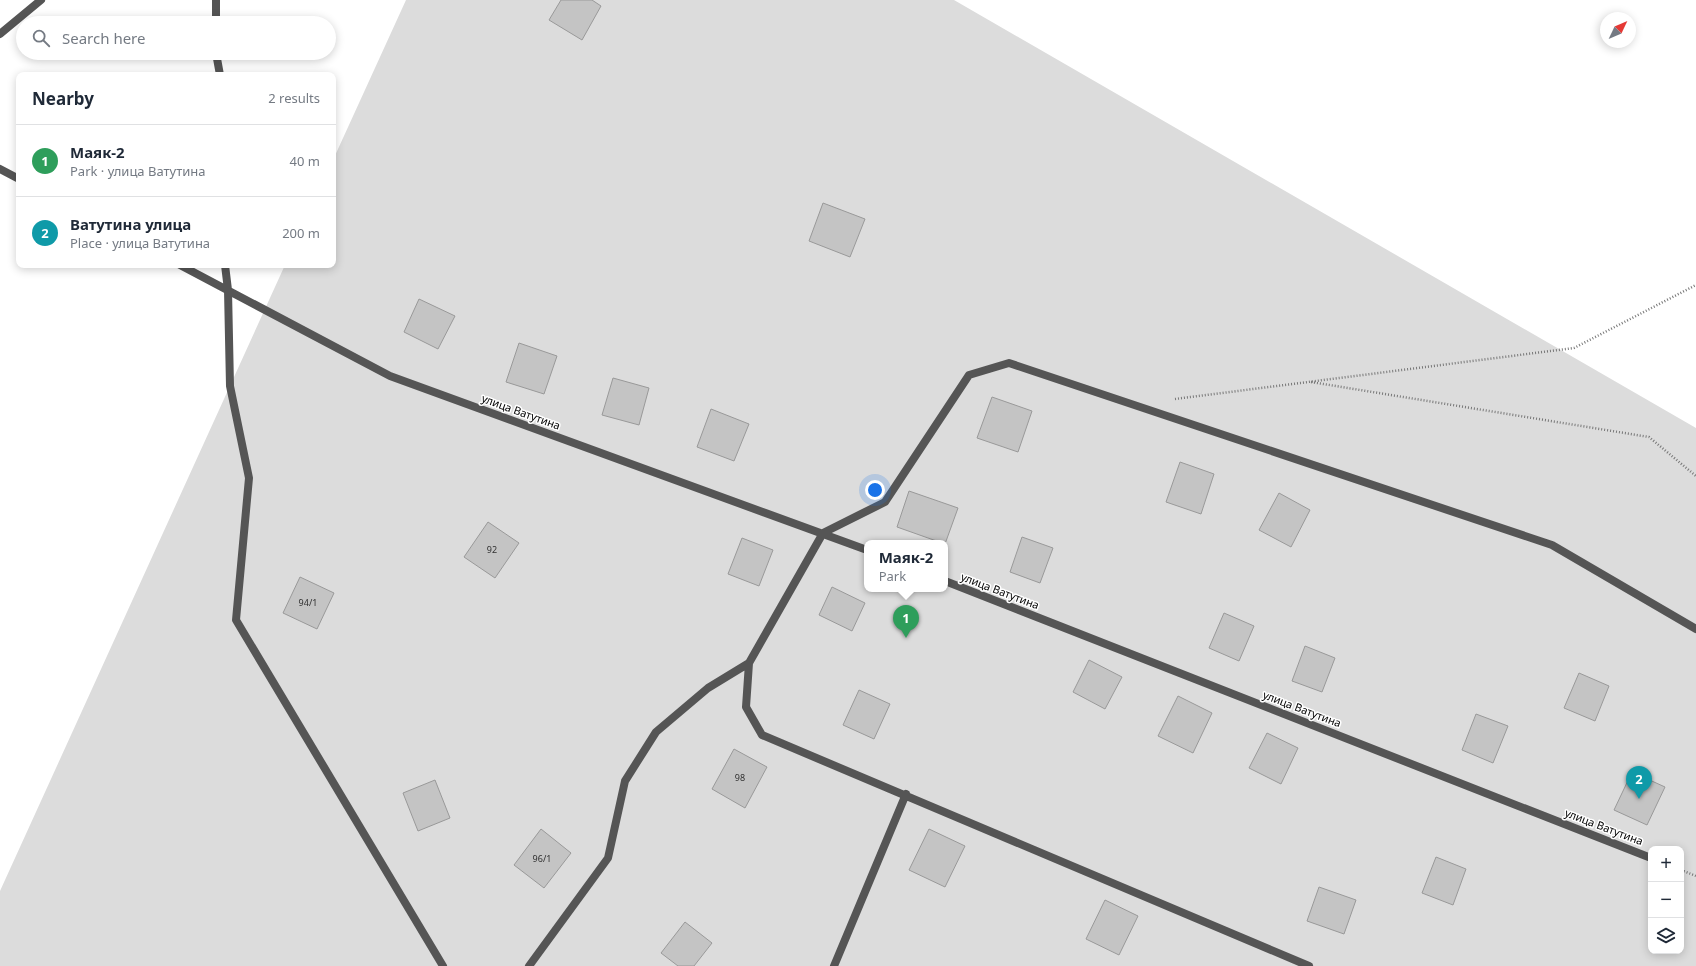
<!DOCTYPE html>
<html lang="en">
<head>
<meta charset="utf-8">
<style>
	body { margin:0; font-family:"Noto Sans",sans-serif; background:#f2f2f3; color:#1f2937 }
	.controls { position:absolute; right:12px; bottom:12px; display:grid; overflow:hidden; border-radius:8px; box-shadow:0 2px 10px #0003 }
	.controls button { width:36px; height:36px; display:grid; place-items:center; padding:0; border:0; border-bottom:1px solid #e0e1e3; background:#fff; color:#1f2937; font:20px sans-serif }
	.compass { position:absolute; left:1600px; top:12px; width:36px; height:36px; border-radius:50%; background:#fff; box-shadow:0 2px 10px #0003; rotate:46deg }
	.you { position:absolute; left:875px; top:490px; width:14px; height:14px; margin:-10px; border:3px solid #fff; border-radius:50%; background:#1a73e8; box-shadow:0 0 0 6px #1a73e833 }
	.badge { display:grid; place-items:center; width:26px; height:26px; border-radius:50%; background:#000; color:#fff; font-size:13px; font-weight:700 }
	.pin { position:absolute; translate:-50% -33px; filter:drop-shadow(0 1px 2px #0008) }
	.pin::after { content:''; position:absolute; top:21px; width:14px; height:12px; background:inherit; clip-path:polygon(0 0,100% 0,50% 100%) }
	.popup { position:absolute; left:864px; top:540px; width:84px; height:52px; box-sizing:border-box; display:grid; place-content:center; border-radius:8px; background:#fff; filter:drop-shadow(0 1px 3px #0005); font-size:13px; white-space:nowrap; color:#747a83 }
	.popup b { font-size:15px; color:#1f2937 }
	.popup::after { content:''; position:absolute; left:50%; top:100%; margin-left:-8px; border:8px solid transparent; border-top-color:#fff }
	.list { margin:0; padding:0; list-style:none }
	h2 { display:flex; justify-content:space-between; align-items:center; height:52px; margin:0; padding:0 16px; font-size:17px }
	h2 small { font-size:13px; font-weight:400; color:#747a83 }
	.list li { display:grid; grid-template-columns:26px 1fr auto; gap:12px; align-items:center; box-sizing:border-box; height:72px; padding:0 16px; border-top:1px solid #e0e1e3 }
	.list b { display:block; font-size:15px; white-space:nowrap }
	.list p { margin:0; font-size:13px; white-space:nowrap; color:#747a83 }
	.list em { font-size:13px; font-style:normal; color:#747a83 }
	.icon { flex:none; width:22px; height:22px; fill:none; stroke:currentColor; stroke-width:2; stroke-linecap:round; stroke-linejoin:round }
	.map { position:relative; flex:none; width:1696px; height:966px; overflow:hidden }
	.search { position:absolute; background:#fff; box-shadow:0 2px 10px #0003; left:16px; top:16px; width:320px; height:44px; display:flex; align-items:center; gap:10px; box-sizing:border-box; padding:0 14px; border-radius:22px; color:#747a83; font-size:15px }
	.panel { position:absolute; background:#fff; box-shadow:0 2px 10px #0003; left:16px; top:72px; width:320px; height:196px; border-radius:8px }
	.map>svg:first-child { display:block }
	.green { fill:#dcdcdc; fill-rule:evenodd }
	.building { fill:#c4c4c4; stroke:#999 }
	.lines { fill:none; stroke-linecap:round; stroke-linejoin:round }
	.path { stroke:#777; stroke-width:2.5; stroke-dasharray:1 2; stroke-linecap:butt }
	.minor { stroke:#555; stroke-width:8 }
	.labels { text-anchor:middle; stroke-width:3; stroke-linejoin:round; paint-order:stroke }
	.number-label { font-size:9px; fill:#313131 }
	.street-label { font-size:11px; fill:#000; stroke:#fff }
</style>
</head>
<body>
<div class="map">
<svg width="1696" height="966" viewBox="0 0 1696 966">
	<rect width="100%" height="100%" fill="#fff"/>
	<!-- green -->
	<path class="green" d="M406,0H954L1696,428V966H0V891L285,265H333V160ZM867,543H945V589H867ZM1651,849H1681V951H1651Z"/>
	<!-- building -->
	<path class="building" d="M561,0H592L601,6L582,40L549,20Z
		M823,203L865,219L850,257L809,241Z
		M419,299L455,316L438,349L404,332Z
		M519,343L557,356L544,394L506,382Z
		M613,378L649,388L639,425L602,415Z
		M992,397L1032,411L1018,452L977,438Z
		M711,409L749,424L734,461L697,447Z
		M1180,462L1214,474L1201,514L1166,502Z
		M909,491L958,508L945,544L897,527Z
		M1279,493L1310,510L1291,547L1259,530Z
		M488,522L519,543L495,578L464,557Z
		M1022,537L1053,548L1040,583L1010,572Z
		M742,538L773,550L759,586L728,574Z
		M300,577L334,593L317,629L283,613Z
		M832,587L865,603L852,631L819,615Z
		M1224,613L1254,626L1239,661L1209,648Z
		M1305,646L1335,658L1322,692L1292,681Z
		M1089,660L1122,677L1105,709L1073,692Z
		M1579,673L1609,686L1595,721L1564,708Z
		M859,690L890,704L874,739L843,725Z
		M1178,696L1212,713L1193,753L1158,736Z
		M1476,714L1508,726L1493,763L1462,750Z
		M1267,733L1298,748L1281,784L1249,768Z
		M734,749L767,767L745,808L712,789Z
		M1632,772L1665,787L1647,825L1614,810Z
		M435,780L450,818L418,831L403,793Z
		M541,829L571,853L544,888L514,865Z
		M929,829L965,846L945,887L909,870Z
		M1436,857L1466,869L1453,905L1422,893Z
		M1319,887L1356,900L1344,934L1307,921Z
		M1105,900L1138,916L1119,955L1086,939Z
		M685,922L712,943L694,966H678L661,953Z"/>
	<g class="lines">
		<!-- path -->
		<path class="path" d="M1311,382L1649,437L1696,476
			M1175,399L1574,348L1696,285
			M1681,870L1696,876"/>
		<!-- minor -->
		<path class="minor" d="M216,0V23
			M0,34L41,0
			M216,53L220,75
			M0,169L19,179
			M180,265L390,376L867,550
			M225,265L228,290L230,386L249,478L236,620L443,966
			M945,581L1651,858
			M529,966L608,858L625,781L656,732L708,688L749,663
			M834,966L906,794
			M1309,966L762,735L746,707L749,663L823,533L885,502L969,375L1009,363L1552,545L1696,629"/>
	</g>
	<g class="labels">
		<!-- number labels -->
		<g class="number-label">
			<text x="492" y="553">92</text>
			<text x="308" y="606">94/1</text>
			<text x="740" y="781">98</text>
			<text x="542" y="862">96/1</text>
		</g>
		<!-- street labels -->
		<g class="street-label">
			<text transform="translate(521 412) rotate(20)" y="4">улица Ватутина</text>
			<text transform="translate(1000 591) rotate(21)" y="4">улица Ватутина</text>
			<text transform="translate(1302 709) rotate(21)" y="4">улица Ватутина</text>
			<text transform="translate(1604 827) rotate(21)" y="4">улица Ватутина</text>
		</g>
	</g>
</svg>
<div class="controls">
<button>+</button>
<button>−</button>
<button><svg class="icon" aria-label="layers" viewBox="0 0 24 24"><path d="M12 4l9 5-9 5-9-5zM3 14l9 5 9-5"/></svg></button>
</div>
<svg class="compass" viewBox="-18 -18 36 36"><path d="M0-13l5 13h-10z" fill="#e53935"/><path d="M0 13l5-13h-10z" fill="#747a83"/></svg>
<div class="you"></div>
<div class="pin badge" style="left:906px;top:638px;background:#2e9e5b">1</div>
<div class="popup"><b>Маяк-2</b>Park</div>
<div class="pin badge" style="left:1639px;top:799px;background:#0f9aa8">2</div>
<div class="search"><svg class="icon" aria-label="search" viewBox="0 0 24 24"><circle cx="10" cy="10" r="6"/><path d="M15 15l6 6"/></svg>Search here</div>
<section class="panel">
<h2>Nearby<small>2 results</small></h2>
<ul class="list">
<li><span class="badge" style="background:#2e9e5b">1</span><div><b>Маяк-2</b><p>Park · улица Ватутина</p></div><em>40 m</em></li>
<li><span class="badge" style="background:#0f9aa8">2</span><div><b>Ватутина улица</b><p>Place · улица Ватутина</p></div><em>200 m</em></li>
</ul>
</section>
</div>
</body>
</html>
